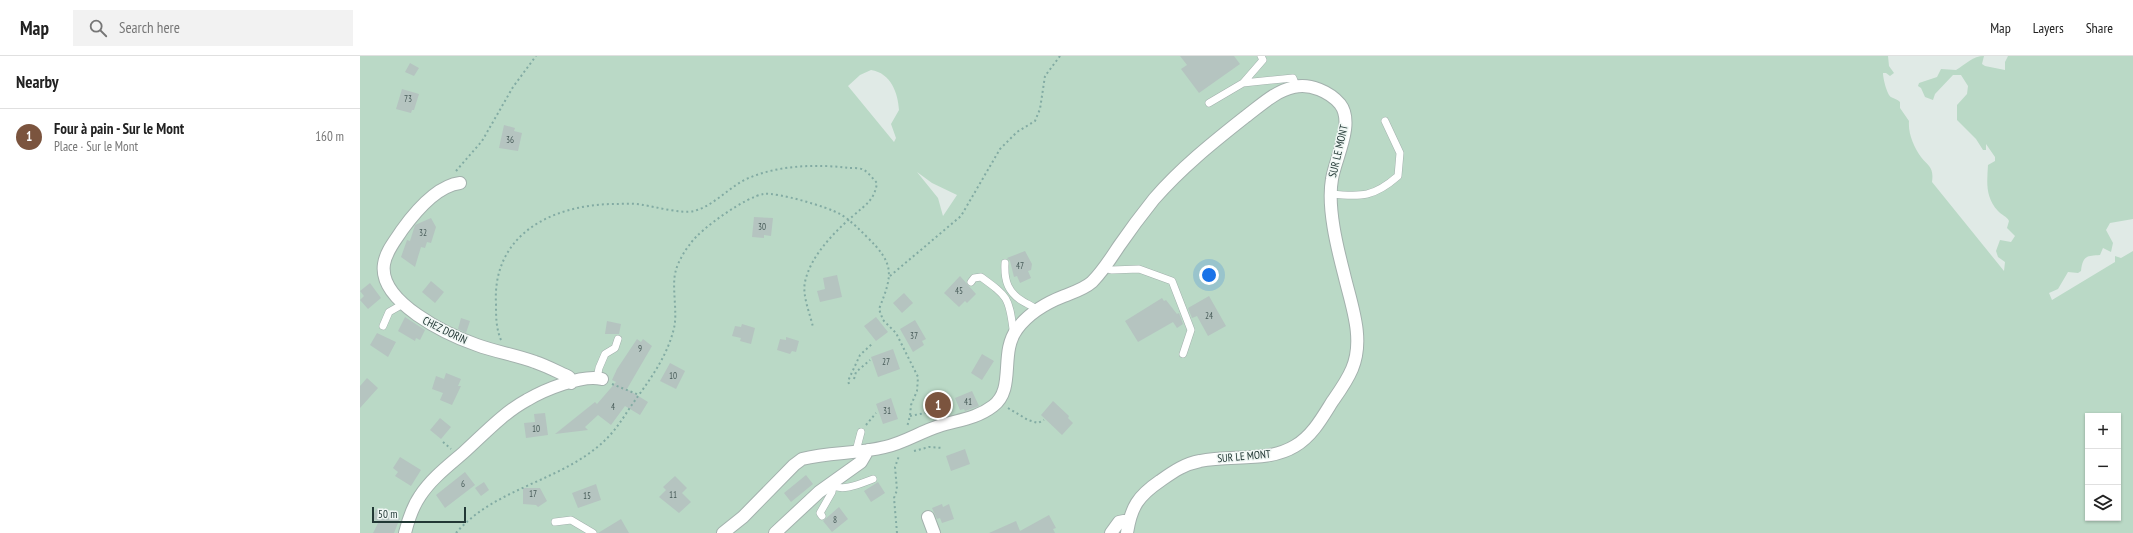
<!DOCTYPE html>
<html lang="en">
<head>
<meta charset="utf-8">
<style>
	body { margin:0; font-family:"PT Sans Narrow",sans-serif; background:#f2f2f2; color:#222 }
	.controls { position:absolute; right:12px; bottom:12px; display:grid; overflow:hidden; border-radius:0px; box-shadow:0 1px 3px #0004 }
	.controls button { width:36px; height:36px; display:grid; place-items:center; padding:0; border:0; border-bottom:1px solid #e0e0e0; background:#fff; color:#222; font:20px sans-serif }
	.scale { position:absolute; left:12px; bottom:10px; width:94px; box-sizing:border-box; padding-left:4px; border:2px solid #223835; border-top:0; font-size:11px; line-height:14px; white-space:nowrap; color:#223835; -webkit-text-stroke:3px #f0f7f4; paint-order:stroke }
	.you { position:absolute; left:849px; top:219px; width:14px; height:14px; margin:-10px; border:3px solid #fff; border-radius:50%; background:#1a73e8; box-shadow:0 0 0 6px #1a73e833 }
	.badge { display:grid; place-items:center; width:26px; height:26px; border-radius:50%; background:#7b543e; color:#fff; font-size:13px; font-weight:700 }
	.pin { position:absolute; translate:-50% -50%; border:2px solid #fff; box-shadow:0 1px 4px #0006 }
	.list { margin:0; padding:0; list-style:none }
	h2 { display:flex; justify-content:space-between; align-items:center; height:52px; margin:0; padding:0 16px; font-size:17px }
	h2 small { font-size:13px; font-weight:400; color:#767676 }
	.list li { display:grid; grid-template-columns:26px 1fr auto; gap:12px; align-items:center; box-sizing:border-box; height:56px; padding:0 16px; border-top:1px solid #e0e0e0 }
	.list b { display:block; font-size:15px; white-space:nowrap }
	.list p { margin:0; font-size:13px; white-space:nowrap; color:#767676 }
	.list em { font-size:13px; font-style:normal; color:#767676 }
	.icon { flex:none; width:22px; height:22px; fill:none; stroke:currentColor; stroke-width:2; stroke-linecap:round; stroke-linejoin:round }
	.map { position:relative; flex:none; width:1773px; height:477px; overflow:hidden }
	header { display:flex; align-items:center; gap:24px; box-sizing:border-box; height:56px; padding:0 20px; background:#fff; border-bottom:1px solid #e0e0e0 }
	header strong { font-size:19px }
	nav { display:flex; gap:22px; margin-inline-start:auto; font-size:14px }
	.search { width:280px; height:36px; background:#f2f2f2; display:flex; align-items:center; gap:10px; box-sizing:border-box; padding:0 14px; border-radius:0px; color:#767676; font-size:15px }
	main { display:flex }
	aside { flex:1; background:#fff }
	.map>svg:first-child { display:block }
	.green { fill:#bad9c6; fill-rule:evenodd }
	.building { fill:#b5c4c0 }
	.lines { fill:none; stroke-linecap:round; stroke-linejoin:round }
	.service-casing { stroke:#a3b1ad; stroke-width:8 }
	.minor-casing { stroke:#a3b1ad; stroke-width:14 }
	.path { stroke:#82aba3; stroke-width:2; stroke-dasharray:2 3; stroke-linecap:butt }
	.service { stroke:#fff; stroke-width:7 }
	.minor { stroke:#fff; stroke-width:12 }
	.labels { text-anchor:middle; stroke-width:3; stroke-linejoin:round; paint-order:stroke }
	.number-label { font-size:9px; fill:#475b58 }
	.street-label { font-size:11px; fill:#223835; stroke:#f0f7f4 }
</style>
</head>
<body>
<header>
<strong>Map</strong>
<div class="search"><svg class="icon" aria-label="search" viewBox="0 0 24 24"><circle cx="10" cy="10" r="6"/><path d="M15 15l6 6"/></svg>Search here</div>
<nav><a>Map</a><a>Layers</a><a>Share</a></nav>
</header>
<main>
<aside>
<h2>Nearby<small></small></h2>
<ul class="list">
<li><span class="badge">1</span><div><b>Four à pain - Sur le Mont</b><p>Place · Sur le Mont</p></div><em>160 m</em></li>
</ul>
</aside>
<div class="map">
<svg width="1773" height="477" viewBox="0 0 1773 477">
	<rect width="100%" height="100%" fill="#e0eae6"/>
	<!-- green -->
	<path class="green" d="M0,0H1528L1529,10L1534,17L1530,20L1526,17H1523C1523,22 1527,39 1531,41C1535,43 1537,43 1540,46V52L1549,65C1548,78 1554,91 1561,101C1569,111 1574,111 1572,126L1644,215L1645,206L1638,201L1636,195L1640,184L1651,186L1655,180L1647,172L1649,165C1647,160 1641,159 1638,155C1625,141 1627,126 1628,109L1635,105V101L1626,88V94H1623L1616,83L1597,64V49L1607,38L1608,30L1601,19H1593L1575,38L1573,44L1565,41L1561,32L1558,30L1559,27L1577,21L1581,13L1596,14C1606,8 1613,0 1624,0L1622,8L1625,10L1645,14V6L1648,0H1773V163L1750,167L1746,174L1753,187L1751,196L1743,192L1740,199C1727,200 1723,199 1721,215L1718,217L1708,216L1698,233L1689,237L1692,244L1755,206V200L1761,202L1773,195V477H0ZM511,14C531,17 538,37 539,54L531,68L536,82L534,86L488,30L500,19ZM557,116L572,127L597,139L583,160L578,142ZM1728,360H1758V462H1728Z"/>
	<!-- building -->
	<path class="building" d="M820,0H874L880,8L839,37L821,13L827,9Z
		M50,7L59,12L54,20L45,16Z
		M42,33L59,38L54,54H52L51,57L36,53Z
		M144,69L155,72L154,75L162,77L158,95L139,92Z
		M394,161L413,162L411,180L404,179V182L392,181Z
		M71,162L76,171L71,187L67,186L65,192L61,191L55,211L41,201L47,184L50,185L55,169Z
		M665,195L672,208L671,214L668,215L671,222L660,227L657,220L654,221L650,205L647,202Z
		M477,219L482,241L460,246L457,235L465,233L463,222Z
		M600,220L616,238L607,247L605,245L599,251L584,237Z
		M71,225L84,236L75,247L62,236Z
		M10,227L21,242L8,253L0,244L4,240L0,235Z
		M544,237L553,247L542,257L533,247Z
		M849,240L866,270L848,280L837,260L832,262L828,252Z
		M802,242L804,245L806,244L817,258L819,257L823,268L817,272L813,266L778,286L765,265Z
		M45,261L65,274L60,284L56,282L55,285L38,275Z
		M516,261L528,276L516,285L504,270Z
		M101,262L110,265L106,277L98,273Z
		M555,264L566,283L562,285L564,289L553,296L540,273Z
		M247,265L261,268L259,278H245Z
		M382,268L395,272L391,288L380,285L381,282L372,280L375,270L381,271Z
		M17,277L36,286L28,301L10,289Z
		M426,281L439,285L436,296L432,295L430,298L417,294L420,283L426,284Z
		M277,283L281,286L283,283L292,290L267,333L288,346L280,359L265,350L251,369L238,359L225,371L228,374L195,378L235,346L237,348L256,326L252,324L257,313Z
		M533,293L540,313L518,321L511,301Z
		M622,298L634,305L622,324L611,317Z
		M310,307L325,315L316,333L300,325Z
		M86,317L101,323L98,330H101L92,349L80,344L83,337L72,333L76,320L84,323Z
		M7,322L18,332L0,352V330Z
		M612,335L619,350L605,355L604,353L600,354L595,342Z
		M531,342L538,363L523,368L516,348Z
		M693,345L709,360L708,362L713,367L702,379L681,359Z
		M185,357L188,379L166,382L164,367L175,366L174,358Z
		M80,362L91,371L81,383L70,374Z
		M605,393L610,408L591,415L586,400Z
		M40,401L61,414L51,430L35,420L38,416L33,412Z
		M105,416L115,429L85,452L76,439Z
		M446,419L453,428L431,446L424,437Z
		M315,420L327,432L322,437L331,446L319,457L299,441L306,434L303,431Z
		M124,426L129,434L121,440L115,432Z
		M518,426L525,437L511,446L504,435Z
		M236,428L241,444L218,452L212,437Z
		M163,432H180L187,445L178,451L176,449L163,448Z
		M582,448L583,451L589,448L594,463L582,467L580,462L577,463L572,452Z
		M479,451L488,463L472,476L463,465Z
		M16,453L40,462L34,477H13L19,465L12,463Z
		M689,459L696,472L693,473L695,477H629L656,465L660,475Z
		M261,463L269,477H238Z"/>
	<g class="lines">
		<defs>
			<path id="service" d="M901,0L903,4L883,27L933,22L936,30
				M849,47L883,27
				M971,138C1002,141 1014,141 1038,120L1040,97L1025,65
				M645,207C644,225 648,237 664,246C669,249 674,250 677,255
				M744,212L752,214L779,213L812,225L831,274L823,298
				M611,226L614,222L621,221C647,240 649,241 653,273L656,275
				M23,270L29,256L43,248
				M237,322L239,312L245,298L255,292L258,283
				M496,395L501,376
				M471,428C481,437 502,427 513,423
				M462,460L460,457L472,436L473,430
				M195,466L211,464L233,477"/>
			<path id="minor" d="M100,127C76,130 55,156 42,174C35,185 26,195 24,208C18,246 88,279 117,289C136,296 156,299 175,306C187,310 198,316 209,321L211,327
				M568,461L574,477
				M45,477C48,465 53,450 60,440C71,423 88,410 103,397C123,379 143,357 167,344C184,334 222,318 242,323
				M363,477L383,461L434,409L442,403C469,396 497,398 525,391C544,387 560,376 579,370C598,364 616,363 633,350C656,333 639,297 657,273C668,258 686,247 704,240C714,236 724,233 732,226C743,215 751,202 759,190C770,174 782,158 794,143C821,112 852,87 885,61C900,50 915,35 934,31C950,27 970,36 980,48C995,67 975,103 972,123C967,151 977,191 984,218C991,248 1005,283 992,313C987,325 979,336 972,346C962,362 952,380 935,390C907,407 870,398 840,405C824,408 813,416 800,425C778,440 771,451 767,477
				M415,477L459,436L501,406L508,394
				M751,477L759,466L769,464"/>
		</defs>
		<!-- service casing -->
		<use href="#service" class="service-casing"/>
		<!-- minor casing -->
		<use href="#minor" class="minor-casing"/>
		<!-- path -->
		<path class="path" d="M96,115L122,85L153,31L176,0
			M530,220L601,160L640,93L657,76L675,65L680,53L685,20L700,0
			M141,284C136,272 136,261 136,248C132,179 191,149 253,148C263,148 274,147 283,149C297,151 321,158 334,155C356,149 370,129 391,121C421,109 458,108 489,112C494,112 501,112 504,114C509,117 513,123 517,127C514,145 506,148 493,160C474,176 450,201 445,226C442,239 450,258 453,271
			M494,323L496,316L510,304
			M252,328L279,339
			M489,328L488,325L500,299L513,287
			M648,352L668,364L678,367L684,364
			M550,360L575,355
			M506,369L516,357
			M83,386L91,393
			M554,395L569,391L583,392
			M96,477C137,429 209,425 251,378C259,369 265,359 271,350C288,326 307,302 314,272C318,256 311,229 316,214C318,206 325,194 331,187C340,173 387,140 404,138C417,136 468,151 480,158C490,164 498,172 506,180C535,208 533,218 519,253L523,264L536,277L558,321L557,335L551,349L550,360L547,371
			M537,477L534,442L537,434L535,411L539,400"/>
		<!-- service -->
		<use href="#service" class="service"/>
		<!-- minor -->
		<use href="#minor" class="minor"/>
	</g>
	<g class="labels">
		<!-- number labels -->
		<g class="number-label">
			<text x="48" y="46">73</text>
			<text x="150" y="87">36</text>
			<text x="402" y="174">30</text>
			<text x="63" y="180">32</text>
			<text x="660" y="213">47</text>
			<text x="599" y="238">45</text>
			<text x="849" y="263">24</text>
			<text x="554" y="283">37</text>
			<text x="280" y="296">9</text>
			<text x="526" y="309">27</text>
			<text x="313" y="323">10</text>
			<text x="608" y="349">41</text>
			<text x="253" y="354">4</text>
			<text x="527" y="358">31</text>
			<text x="176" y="376">10</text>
			<text x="103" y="431">6</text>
			<text x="173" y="441">17</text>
			<text x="313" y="442">11</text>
			<text x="227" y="443">15</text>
			<text x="475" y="467">8</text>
		</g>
		<!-- street labels -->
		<g class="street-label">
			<text transform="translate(978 95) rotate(-77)" y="4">SUR LE MONT</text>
			<text transform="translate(85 274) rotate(26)" y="4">CHEZ DORIN</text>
			<text transform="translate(884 400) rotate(-5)" y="4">SUR LE MONT</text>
		</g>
	</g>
</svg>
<div class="controls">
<button>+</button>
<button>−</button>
<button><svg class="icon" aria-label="layers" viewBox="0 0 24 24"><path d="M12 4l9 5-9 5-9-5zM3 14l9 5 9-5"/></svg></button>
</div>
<div class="scale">50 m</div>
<div class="you"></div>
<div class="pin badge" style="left:578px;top:349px">1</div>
</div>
</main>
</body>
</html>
